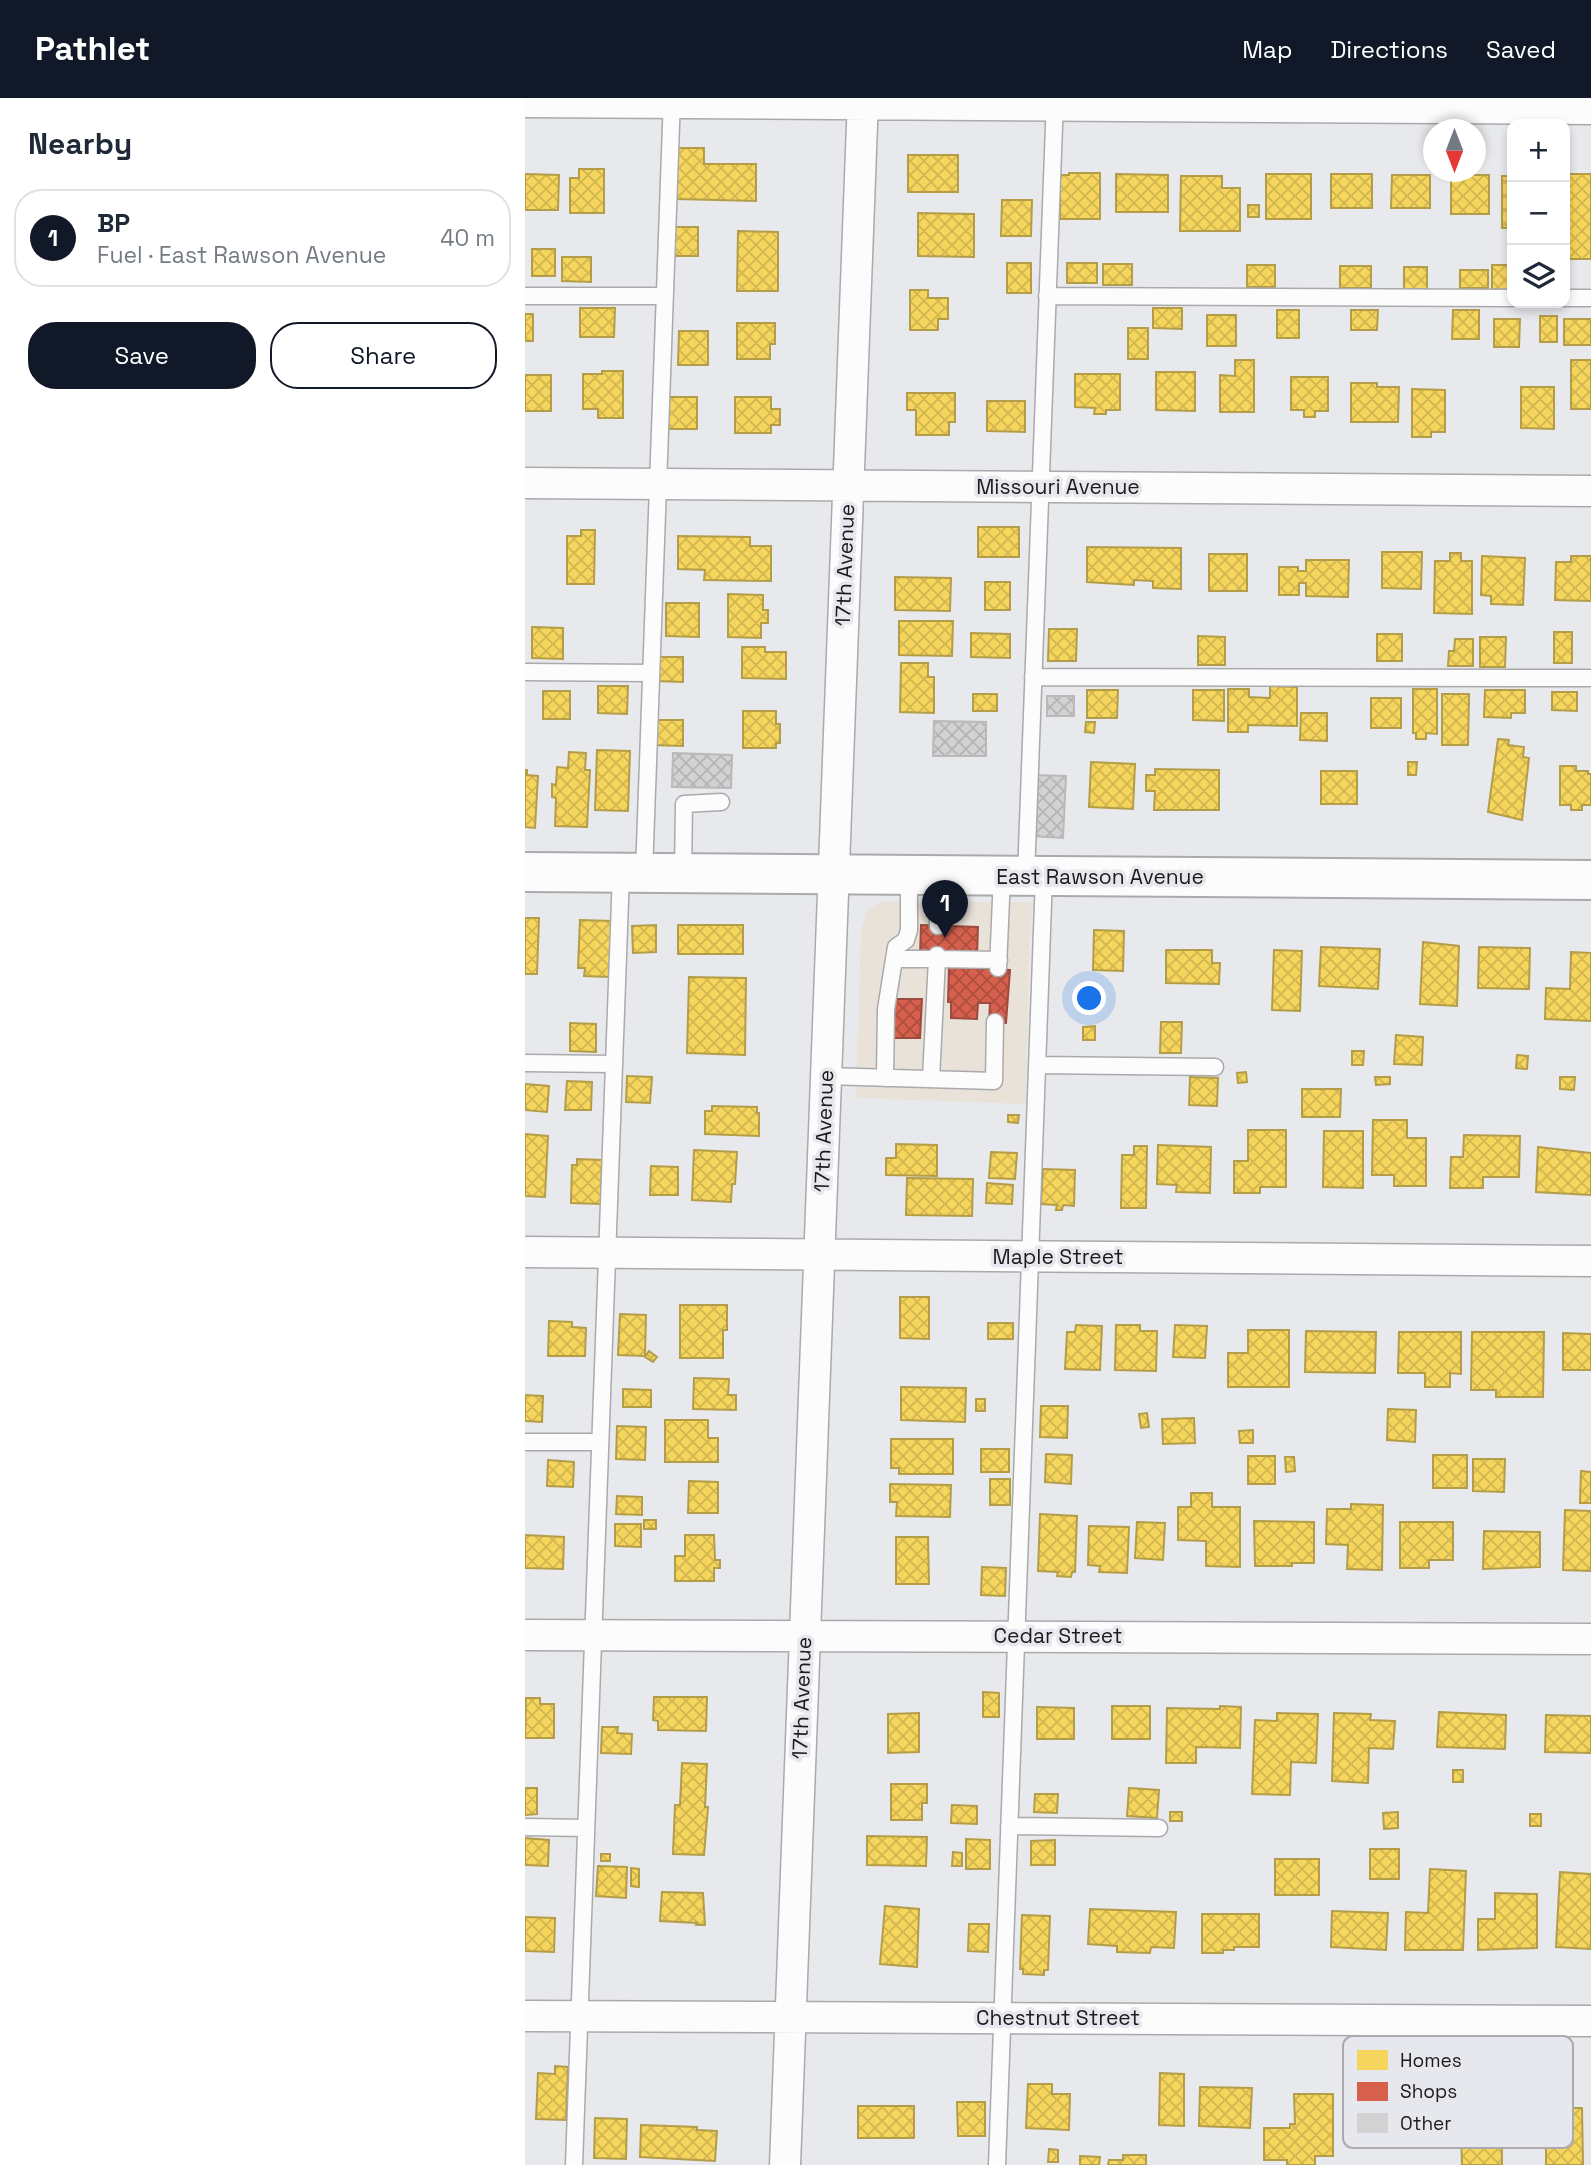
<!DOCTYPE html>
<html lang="en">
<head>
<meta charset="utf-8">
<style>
	body { margin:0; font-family:"Space Grotesk",sans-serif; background:#f2f2f3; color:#1f2937 }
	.controls { position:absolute; right:21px; top:21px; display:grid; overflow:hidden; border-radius:14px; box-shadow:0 4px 10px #0003 }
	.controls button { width:63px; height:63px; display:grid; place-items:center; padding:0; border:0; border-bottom:2px solid #e0e1e3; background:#fff; color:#1f2937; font:35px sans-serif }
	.compass { position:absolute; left:898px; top:21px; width:63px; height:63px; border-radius:50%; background:#fff; box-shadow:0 4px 10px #0003; rotate:180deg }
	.you { position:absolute; left:565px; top:901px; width:24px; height:24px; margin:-18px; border:5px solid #fff; border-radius:50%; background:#1a73e8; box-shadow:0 0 0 10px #1a73e833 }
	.badge { display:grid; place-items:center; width:46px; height:46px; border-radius:50%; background:#111827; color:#fff; font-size:23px; font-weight:700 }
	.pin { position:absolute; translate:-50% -58px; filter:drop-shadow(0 2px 4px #0008) }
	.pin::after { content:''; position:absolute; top:37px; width:24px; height:21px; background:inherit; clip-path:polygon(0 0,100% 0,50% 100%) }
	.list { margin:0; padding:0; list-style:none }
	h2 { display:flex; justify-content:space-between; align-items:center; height:91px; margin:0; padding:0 28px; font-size:30px }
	h2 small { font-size:23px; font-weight:400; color:#747a83 }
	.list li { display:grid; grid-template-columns:46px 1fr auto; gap:21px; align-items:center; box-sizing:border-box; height:98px; margin:0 14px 14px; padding:0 14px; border:2px solid #e0e1e3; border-radius:28px }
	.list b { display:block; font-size:26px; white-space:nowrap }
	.list p { margin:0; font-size:23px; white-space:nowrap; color:#747a83 }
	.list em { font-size:23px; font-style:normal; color:#747a83 }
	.actions { display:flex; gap:14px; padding:21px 28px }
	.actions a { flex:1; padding:16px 0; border:2px solid #111827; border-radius:28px; text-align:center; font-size:24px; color:#111827 }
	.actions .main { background:#111827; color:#fff }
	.icon { flex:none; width:38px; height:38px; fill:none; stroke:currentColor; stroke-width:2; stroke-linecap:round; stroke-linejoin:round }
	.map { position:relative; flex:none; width:1066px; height:2067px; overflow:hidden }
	header { display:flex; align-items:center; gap:42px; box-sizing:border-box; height:98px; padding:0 35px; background:#111827; color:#fff }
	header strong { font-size:33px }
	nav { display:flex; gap:38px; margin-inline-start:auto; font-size:24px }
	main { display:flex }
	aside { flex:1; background:#fff }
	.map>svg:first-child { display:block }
	.commercial { fill:#e9e2d9 }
	.homes { fill:url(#homes-cross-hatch); stroke:#b49d49; stroke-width:2 }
	.shops { fill:url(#shops-cross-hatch); stroke:#9e4b3f; stroke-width:2 }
	.building { fill:url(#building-cross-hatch); stroke:#b9b9b9; stroke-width:2 }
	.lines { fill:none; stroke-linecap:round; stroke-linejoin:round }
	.service-casing { stroke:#aaaaad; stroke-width:19 }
	.minor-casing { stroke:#aaaaad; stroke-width:33 }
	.secondary-casing { stroke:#aaaaad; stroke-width:42 }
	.service { stroke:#fcfcfc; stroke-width:16 }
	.minor { stroke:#fcfcfc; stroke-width:30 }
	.secondary { stroke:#fcfcfc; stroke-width:38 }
	.labels { text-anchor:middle; stroke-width:7; stroke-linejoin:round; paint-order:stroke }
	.street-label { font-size:21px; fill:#1b1b1d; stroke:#e7e8ed }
	.key { fill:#e7e8ed; stroke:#aaaaaf; stroke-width:2 }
	.key-label { font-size:19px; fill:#1b1b1d }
</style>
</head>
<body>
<header>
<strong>Pathlet</strong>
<nav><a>Map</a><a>Directions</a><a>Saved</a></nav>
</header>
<main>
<aside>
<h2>Nearby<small></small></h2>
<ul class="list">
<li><span class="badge">1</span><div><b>BP</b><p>Fuel · East Rawson Avenue</p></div><em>40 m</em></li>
</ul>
<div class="actions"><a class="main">Save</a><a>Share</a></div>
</aside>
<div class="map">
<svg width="1066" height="2067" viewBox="0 0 1066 2067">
	<defs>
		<pattern id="homes-cross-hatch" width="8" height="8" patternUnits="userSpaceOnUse" patternTransform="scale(1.75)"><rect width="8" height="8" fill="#f6d55c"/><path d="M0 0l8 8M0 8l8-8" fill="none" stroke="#d2b650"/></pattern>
		<pattern id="shops-cross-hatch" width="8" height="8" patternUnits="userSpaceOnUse" patternTransform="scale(1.75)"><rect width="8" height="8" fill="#d6604d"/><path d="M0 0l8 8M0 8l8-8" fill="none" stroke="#ad4e3f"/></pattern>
		<pattern id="building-cross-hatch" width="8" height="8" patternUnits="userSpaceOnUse" patternTransform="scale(1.75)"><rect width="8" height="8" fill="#d2d2d2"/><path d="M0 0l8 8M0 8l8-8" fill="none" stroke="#b4b4b4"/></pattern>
	</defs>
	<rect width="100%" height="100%" fill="#e8e9ec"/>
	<!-- commercial -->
	<path class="commercial" d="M359,803L508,804L504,854L501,1006L331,1000L336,832L343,811Z"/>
	<!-- homes -->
	<path class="homes" d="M151,50H179V66H231V103L151,101Z
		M383,57H433V94H383Z
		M54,71H79V115H45V80H54Z
		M544,75H575V121H535V77H544Z
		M0,76L34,77L33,112H0Z
		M591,76L643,77V114H591Z
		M741,76H786V121H741Z
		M806,76H847V110H806Z
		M1040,76H1066V161H1040Z
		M867,77H905V110H866Z
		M926,77H964V116H926Z
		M656,78H697V90H715V133H655Z
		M977,78H987V130H977Z
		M477,102H507L506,138H476Z
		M723,107H734V119H723Z
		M393,115L449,116V159L393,158Z
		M147,129H173V158H147Z
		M213,133L253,134V193H212Z
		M983,146H987V164H983Z
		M7,151H30V178H7Z
		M37,159H66V184L37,183Z
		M482,165H506V195H482Z
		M542,165H572V185H542Z
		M578,166H607V187H578Z
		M722,167H750V189H722Z
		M967,167H987V192L967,191Z
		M815,168H846V190H815Z
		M879,169H902V191H879Z
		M935,172H963V190H935Z
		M385,192H403V200H423V221H413V232H385Z
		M55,210H90L89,239H55Z
		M628,210H657V231L628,230Z
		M752,212H774V240H752Z
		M826,212H853L852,232H826Z
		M928,212H954V241H927Z
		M0,216H8V243H0Z
		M682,217H711V248H682Z
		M1015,218H1032V244H1015Z
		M969,221H995L994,249H969Z
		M1039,221H1066V247H1039Z
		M212,225H250V246H245V261H212Z
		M603,230H623V261H603Z
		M154,233H183V267H153Z
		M710,262H729V314H695V277L710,278Z
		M1046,262H1066V311H1046Z
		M77,273H98V320H73V311H58V276H77Z
		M631,274H670V313L631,312Z
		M550,276H595V312H581V316H569L570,310L550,309Z
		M0,277H26V313H0Z
		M766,279H803V313H790V319H779V312H766Z
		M826,285H852V289H874L873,324H826Z
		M996,289H1029V331L996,330Z
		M887,291L920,292V334H906V339H887Z
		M382,295H430V324H424V337H391V312H382Z
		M142,299H172V331H141Z
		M210,299H246V311H255V327H246V335H210Z
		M462,303H500V334L462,333Z
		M453,429H494V459H453Z
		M56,432H70L69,486H42V438H56Z
		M153,438L225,439V448H246V483L179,482L180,472L153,471Z
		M562,449L656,450V491L628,490V483L609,482V487L562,484Z
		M857,454H897L896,491L857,490Z
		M925,455H936V463H947V516L909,515L910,463H925Z
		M684,456H722V493H684Z
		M957,458L1000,460L998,507L966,506V498L956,497Z
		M1046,458H1066V503L1030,502L1031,464H1046Z
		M781,462H824L823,499L781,498V485H774V497H754V469H773V473H781Z
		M370,479L426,480L425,513L370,512Z
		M460,484H485V512H460Z
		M203,496L238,497V512H243V525H236V540L203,539Z
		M141,505H174V539L141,538Z
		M374,523H428L427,558L374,557Z
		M7,529L38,530V561L7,560Z
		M524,531H552L551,563H523Z
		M1029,534H1047V565H1029Z
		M446,535L485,536V560L446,559Z
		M852,536H877V563H852Z
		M673,538L700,539V567H673Z
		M955,539H981L980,569H955Z
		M930,541H948V568H923L924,553H929Z
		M217,549H240V554H261V581L217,580Z
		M132,559H158V584L131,583Z
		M376,565H403V579H409V615L375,614Z
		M73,588H103L102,616L73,615Z
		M745,588L772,589V628L723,627V634H703V591H724V599L745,600Z
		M888,591H912V636L901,635V641H891V635H888Z
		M562,592H593L592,620H562Z
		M668,592H699V623L668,622Z
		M960,592H1000V615H986V620L959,619Z
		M18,593H45V621H18Z
		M1027,594H1052V613L1027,612Z
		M448,596H472V613H448Z
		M917,596H944L943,647H917Z
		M846,600H876V630H846Z
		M218,613H251V626H255V645H251V650H218Z
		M776,615H802V643L775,642Z
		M127,622H158V648L127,647Z
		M561,624H570L569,635L560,634Z
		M973,641L984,642L983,647L999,649L998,659L1004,660L997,722L963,714Z
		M72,652L105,653L103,713L70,712Z
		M44,654L61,655L60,672H65L62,729L30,728L31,700L27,699V686L31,687L32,669L43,670Z
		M566,664L610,666L608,711L564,709Z
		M883,664H892L891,677H883Z
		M1035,668H1051V673H1063V676H1066V707H1057V712H1046V707H1035Z
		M630,671L694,672V712H629L630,693H621V677H630Z
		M0,672H2V677L13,678L10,730L0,729Z
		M796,673H832V706H796Z
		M0,820H14L12,876H0Z
		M55,822L87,823L84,879L59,878L60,870H53Z
		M131,827V854L108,855L107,828Z
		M153,827H218V856H153Z
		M569,832L599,833L598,873L568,872Z
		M898,844L934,848L932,908L895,906Z
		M796,849L855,851L853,891L794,888Z
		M954,849L1005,850L1004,891L953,890Z
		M641,852H687V865H695L694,886L641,885Z
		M749,852L777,853L775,913L747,912Z
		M1046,854L1066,855V923L1020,921L1021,890L1045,891Z
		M164,879L221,880L220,957L162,955Z
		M636,924H657L656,955H635Z
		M45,925L71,926V954L45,953Z
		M570,928V942H558V929Z
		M871,937L898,939L897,967L869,966Z
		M827,953H839L838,967H827Z
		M992,957L1003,958L1002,971L991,970Z
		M721,974L722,984L713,985L712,975Z
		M102,978L127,979L125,1005L101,1004Z
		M665,979L693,980L692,1008L664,1007Z
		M850,979H865V986L851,987Z
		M1035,979H1050L1049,992L1035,991Z
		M42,983L67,984L66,1012H40Z
		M0,986L24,988L22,1014L0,1012Z
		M777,991H816L815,1019H777Z
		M187,1008L232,1009V1015H234V1038L180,1036V1013H187Z
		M483,1017H494L493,1025L483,1024Z
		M848,1022H882V1040H901V1088H869V1077H847Z
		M723,1032H761V1089H735V1095H709V1063H723Z
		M799,1033H838V1090L798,1089Z
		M0,1036L23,1038L20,1099L0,1098Z
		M939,1037L995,1038L994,1079H958V1090H925L926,1059H938Z
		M371,1046L412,1047V1078L361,1077V1060H371Z
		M633,1047L686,1049L685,1095L651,1094L652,1087L632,1086Z
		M609,1048H622L621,1110H596L597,1057H609Z
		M1013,1049L1066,1055V1097L1011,1094Z
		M169,1052L212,1054L210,1086H207L206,1104L167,1102Z
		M466,1054L492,1055L490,1081L464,1080Z
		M52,1061L77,1062L76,1106L46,1105L47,1067H52Z
		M126,1068L153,1069V1097H125Z
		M518,1071L550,1072L549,1108L538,1107L537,1112H531L532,1107L516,1106Z
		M382,1080L448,1081L447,1118L381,1117Z
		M462,1085L488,1087L487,1106L461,1105Z
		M375,1199H404V1241L375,1240Z
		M155,1207H202V1232H198V1260H155Z
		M95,1216L121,1217L120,1258L93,1257Z
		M24,1223L47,1224V1229L61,1230L60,1258H23Z
		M463,1225H488V1241H463Z
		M551,1227L577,1228L575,1272L540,1271L542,1234H550Z
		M591,1227H615V1233H632L631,1273L590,1272Z
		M650,1227L682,1228L680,1260L648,1259Z
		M723,1232H764V1289H703V1255H723Z
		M781,1233L851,1234L850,1275L780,1274Z
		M874,1234H936V1276L925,1275V1289H900V1275H873Z
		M947,1234H1019L1018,1299H971V1292H946Z
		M1038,1235L1066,1236V1272H1038Z
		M124,1253L132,1259L128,1264L120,1259Z
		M169,1280L204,1281L203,1297H211V1312L168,1311Z
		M376,1289L441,1290L440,1324L376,1322Z
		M98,1291L126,1292V1309H98Z
		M0,1297L18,1298L17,1324L0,1323Z
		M451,1301H460V1313H451Z
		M516,1308H543L542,1340L515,1339Z
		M863,1311L891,1312L890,1344L862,1342Z
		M622,1315L624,1329L616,1330L614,1316Z
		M669,1320L670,1345L638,1346L637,1321Z
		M140,1322H183V1340H193V1364H140Z
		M92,1328L121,1329L120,1362L91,1361Z
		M728,1332V1345H715L714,1333Z
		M366,1341H428V1376H374V1370H366Z
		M456,1351H484V1374H456Z
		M521,1356L547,1357L546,1386L520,1384Z
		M908,1357H942V1390H908Z
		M723,1358H750V1386H723Z
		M760,1359H769L770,1373L761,1374Z
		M948,1361H980L979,1394L948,1393Z
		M23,1362L49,1364L48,1389L22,1388Z
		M1056,1373L1066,1374V1405H1055Z
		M465,1381H485V1407H465Z
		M164,1383L193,1384V1415H163Z
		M365,1386L426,1387L425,1419L371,1418L372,1404H365Z
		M666,1395H687V1409H715V1469L681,1468V1443L653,1442V1409H666Z
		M92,1398L117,1399V1417L91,1416Z
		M826,1406L858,1407L857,1472L822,1471L823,1447L801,1446L802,1411H826Z
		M1040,1412L1066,1413V1473L1038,1472Z
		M515,1416L552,1418L550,1474H547L546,1479L532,1478L533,1474L513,1473Z
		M119,1422H131V1431H119Z
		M729,1423L789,1424V1465H767V1468H730Z
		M612,1424L640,1425L638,1462L610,1460Z
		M875,1424H928V1462H904V1470H875Z
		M90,1426H116V1449L90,1448Z
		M564,1428L604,1429L602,1475L574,1474L575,1468L563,1467Z
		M959,1433L1015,1434V1469L958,1471Z
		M0,1437L39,1439L38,1471L0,1470Z
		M160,1437H189L190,1462H195V1470H189V1483H150V1458H160Z
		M371,1439H403L404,1486H371Z
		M457,1469L481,1470L480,1498L456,1497Z
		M458,1594L474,1595V1619H458Z
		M129,1599H182L181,1633L133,1632V1623L128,1622Z
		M1,1600H15V1606H29V1640H0Z
		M587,1608H625V1641H587Z
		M695,1608L716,1609L715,1650L671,1649V1665H641L642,1610L695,1611Z
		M512,1609L549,1610V1641H512Z
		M914,1614L981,1617L980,1651L912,1649Z
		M394,1615V1654L363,1655V1616Z
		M752,1615L793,1616L791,1665L766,1664L765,1697L727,1696L730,1622L752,1623Z
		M809,1615L846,1616L845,1622L870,1623L868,1651L844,1650L843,1685L807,1683Z
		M1021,1617L1066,1618V1655L1020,1654Z
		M77,1629H93L92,1635L107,1636L106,1656L76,1655Z
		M157,1665L182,1666L180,1709H183L179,1757L148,1756L150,1707H155Z
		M928,1672H938V1684H928Z
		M366,1686H402V1705H397V1722H366Z
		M0,1690H12V1716L0,1717Z
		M604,1690L634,1692L632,1720L602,1718Z
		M510,1696H533L532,1715L509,1714Z
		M427,1707L452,1708V1726L426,1725Z
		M645,1714H657V1723H645Z
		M873,1714V1730L859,1731L858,1715Z
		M1005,1716H1016V1728H1005Z
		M342,1738L402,1739L401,1768L342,1767Z
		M0,1740L24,1742L23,1768L0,1767Z
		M441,1741L465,1742V1771H441Z
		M530,1742V1767H506V1743Z
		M845,1751H874V1781H845Z
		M428,1754L437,1755V1768H427Z
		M76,1756H85V1763H76Z
		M750,1761H794V1797H750Z
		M73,1768L102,1769L101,1800L71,1798Z
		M106,1770L114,1771V1789L106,1788Z
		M905,1771L941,1773L938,1852H880L881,1814L903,1815Z
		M1035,1774L1066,1776V1851L1031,1849Z
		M137,1794L178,1795L180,1827H171L172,1825L135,1823Z
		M970,1795L1012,1796V1850L953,1852V1821H970Z
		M360,1808L394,1811L392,1869L355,1866Z
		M565,1811L651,1814L649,1850L626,1849L625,1855L592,1854V1848L563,1846Z
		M807,1813L863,1815L861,1852L806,1849Z
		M677,1816H734V1849H709V1852H698V1855H677Z
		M497,1817L525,1818L523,1872H519V1877L498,1876V1871H495Z
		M0,1819L30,1820L29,1854L0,1853Z
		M444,1826H464L463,1854L443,1853Z
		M30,1968L43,1969L41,2022L11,2021L13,1975L30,1976Z
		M635,1975L659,1976V2028L634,2027Z
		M503,1986H527V1996H545L544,2032L501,2030Z
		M675,1989L727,1990L725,2030L674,2028Z
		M769,1996H808V2058H790V2067H762V2062H739V2030H765V2026H770Z
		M908,1996H976L977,2067H937L936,2033H908Z
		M997,1999H1034V2010H1057L1058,2067H1021V2045H997Z
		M432,2004H460V2038H433Z
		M333,2008H389V2040H333Z
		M70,2020L102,2021L101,2061L69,2060Z
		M116,2027L172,2029V2032L192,2033L190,2063L115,2059Z
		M524,2051L533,2052V2064H523Z
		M598,2057H621V2067H583L584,2062H598Z
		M555,2058L575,2059L574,2067H555Z"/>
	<!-- shops -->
	<path class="shops" d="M396,827L453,829L452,858L395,857Z
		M424,869L485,872L481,925L464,924L465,905H453L452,921L426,920V904H423Z
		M368,901H397L395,940H366Z"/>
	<!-- building -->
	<path class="building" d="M522,598H549V618H522Z
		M409,623L461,624V658H408Z
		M148,655L207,657L206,690L147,689Z
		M508,677L541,678L538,740L505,738Z"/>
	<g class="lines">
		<defs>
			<path id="service" d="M0,198H140
				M522,198L987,200
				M1040,200H1066
				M0,574L126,575
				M508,579L1066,580
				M119,775L147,0
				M158,776L159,706L196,704
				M501,778L530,1
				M413,828V778
				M369,861H412V857
				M473,870L477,778
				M0,965L89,966
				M512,967L690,969
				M301,978L469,983L470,924
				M360,980L361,911L371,849L381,842L384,832V778
				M406,981L412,861L474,862
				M0,1344H75
				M484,1728L634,1730
				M0,1729L61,1730
				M49,2067L96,775
				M472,2067L519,778"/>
			<path id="minor" d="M0,4L1066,11
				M0,385L1066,393
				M0,1154L1066,1163
				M0,1537L1066,1541
				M0,1918L1066,1923
				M260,2067L338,0"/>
			<path id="secondary" d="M0,774L1066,782"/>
		</defs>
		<!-- service casing -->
		<use href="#service" class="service-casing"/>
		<!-- minor casing -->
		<use href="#minor" class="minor-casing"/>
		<!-- secondary casing -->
		<use href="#secondary" class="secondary-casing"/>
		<!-- service -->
		<use href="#service" class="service"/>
		<!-- minor -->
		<use href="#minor" class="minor"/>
		<!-- secondary -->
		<use href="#secondary" class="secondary"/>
	</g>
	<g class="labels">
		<!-- street labels -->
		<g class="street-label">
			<text x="533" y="396">Missouri Avenue</text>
			<text transform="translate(320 467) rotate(-88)" y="7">17th Avenue</text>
			<text x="575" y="786">East Rawson Avenue</text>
			<text transform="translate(299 1033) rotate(-88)" y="7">17th Avenue</text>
			<text x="533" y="1166">Maple Street</text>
			<text x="533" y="1545">Cedar Street</text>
			<text transform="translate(277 1600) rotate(-88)" y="7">17th Avenue</text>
			<text x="533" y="1927">Chestnut Street</text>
		</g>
	</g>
	<!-- legend -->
	<rect x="818" y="1938" width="230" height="112" rx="10" class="key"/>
	<rect x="832" y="1952" width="31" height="20" fill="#f6d55c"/>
	<rect x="832" y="1984" width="31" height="19" fill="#d6604d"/>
	<rect x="832" y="2015" width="31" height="20" fill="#d2d2d2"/>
	<g class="key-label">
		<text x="875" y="1969">Homes</text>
		<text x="875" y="2000">Shops</text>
		<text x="875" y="2032">Other</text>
	</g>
</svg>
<div class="controls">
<button>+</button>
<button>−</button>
<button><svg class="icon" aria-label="layers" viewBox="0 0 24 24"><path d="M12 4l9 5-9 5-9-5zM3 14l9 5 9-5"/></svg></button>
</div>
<svg class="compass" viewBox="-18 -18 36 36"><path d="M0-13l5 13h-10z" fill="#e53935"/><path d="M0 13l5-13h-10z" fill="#747a83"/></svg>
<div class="you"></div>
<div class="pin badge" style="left:420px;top:840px">1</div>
</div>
</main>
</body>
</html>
